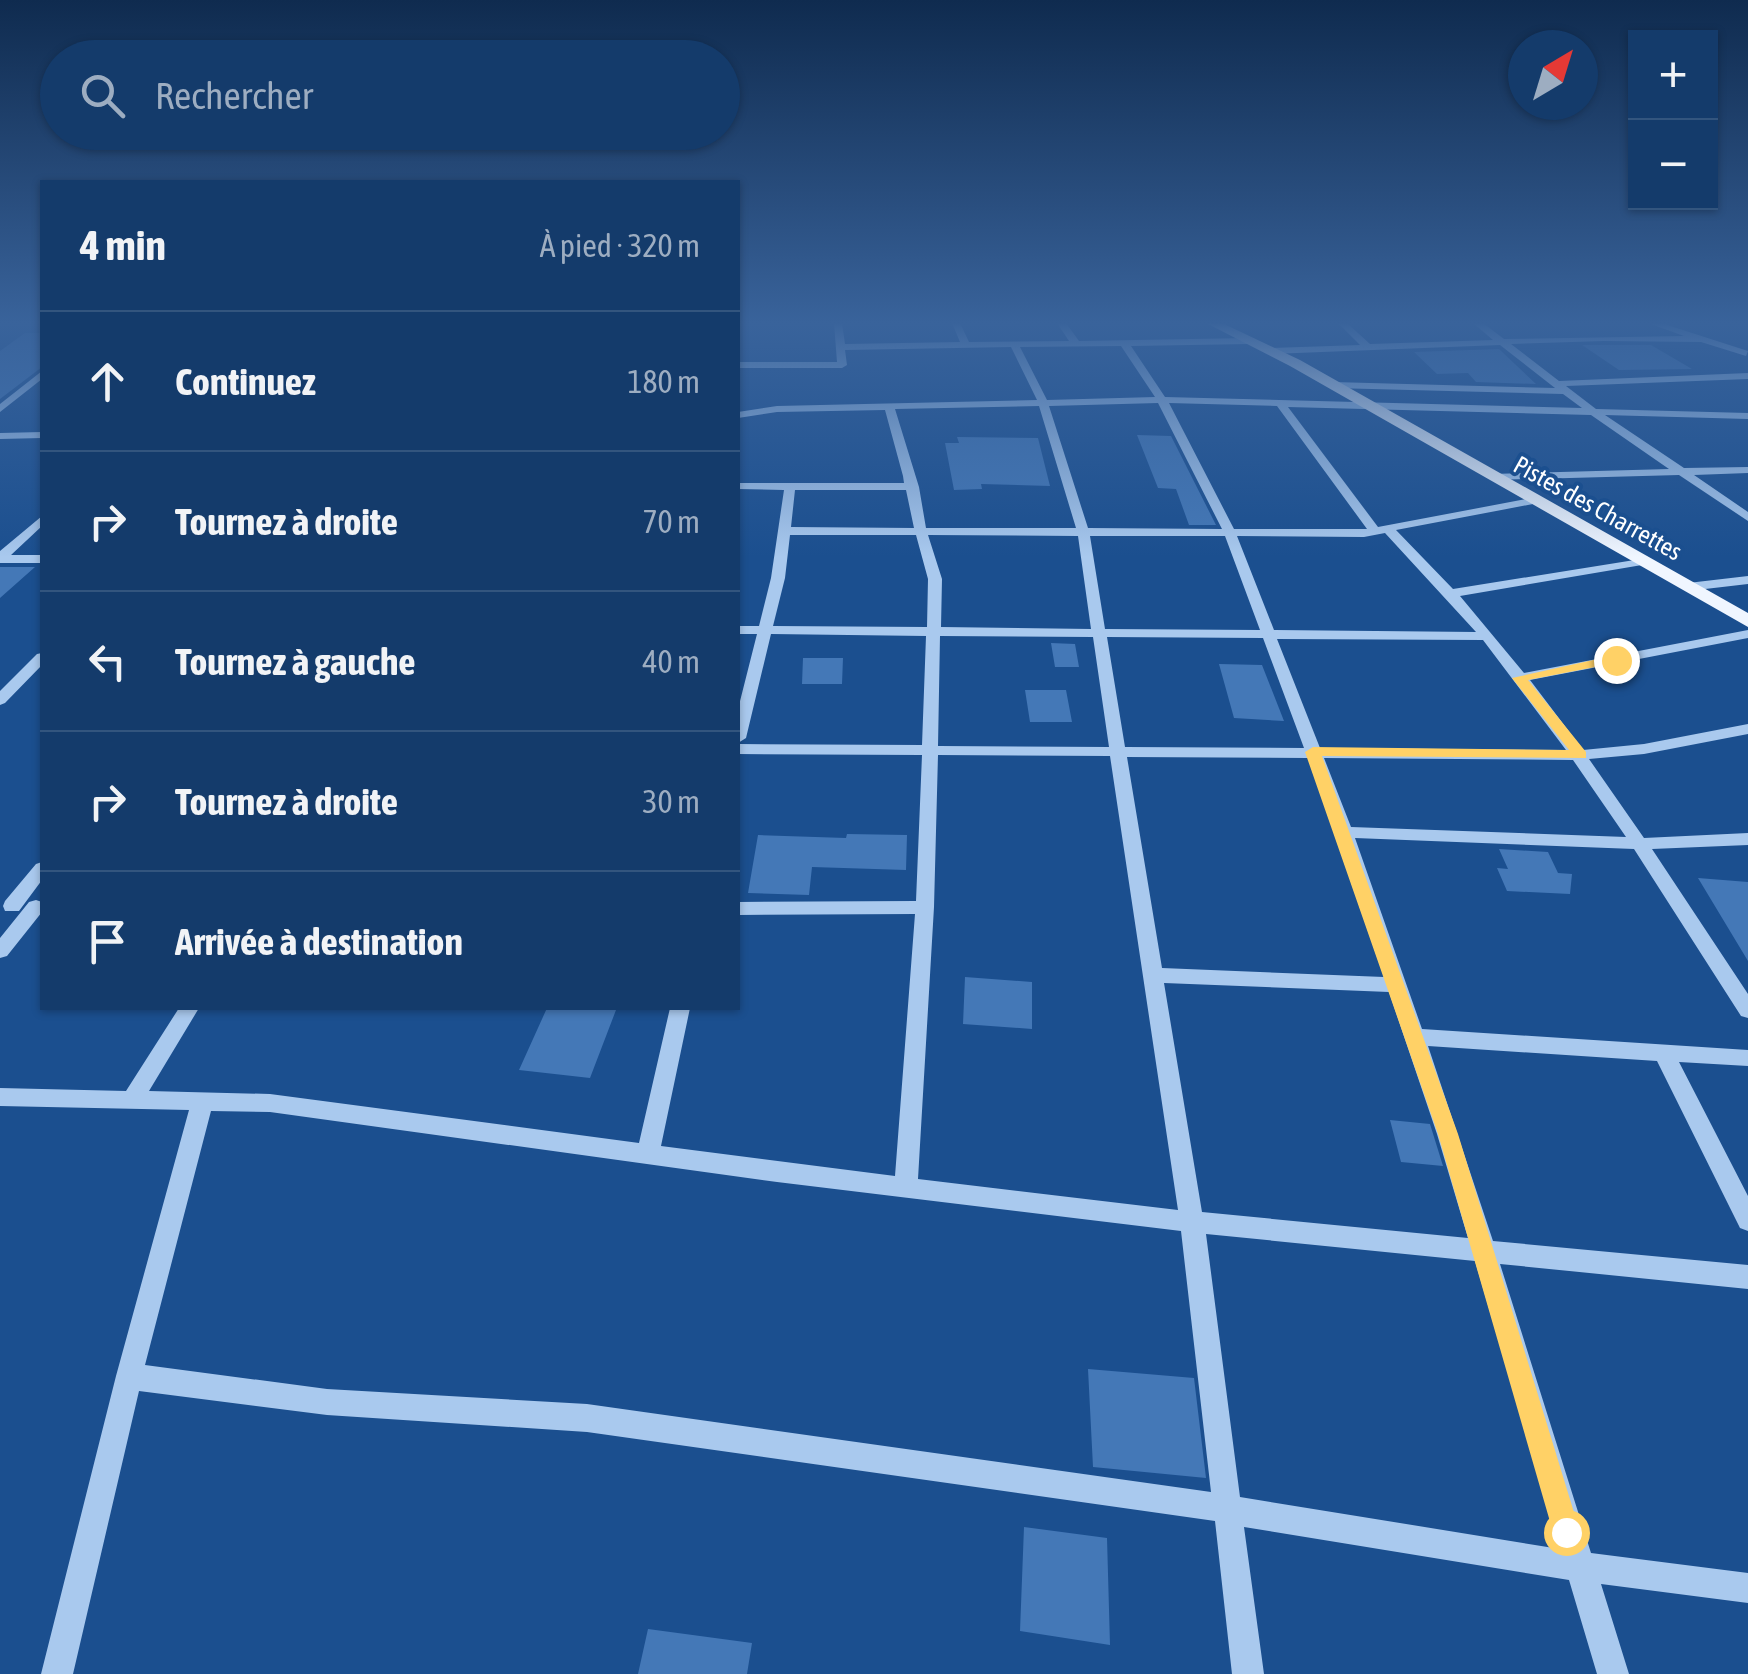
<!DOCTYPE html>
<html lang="fr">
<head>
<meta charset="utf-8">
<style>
	body { margin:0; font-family:"Asap Condensed",sans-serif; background:#1d4271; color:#f1f3f6 }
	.controls { position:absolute; right:30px; top:30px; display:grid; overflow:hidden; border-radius:0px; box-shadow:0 2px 8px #0004 }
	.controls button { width:90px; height:90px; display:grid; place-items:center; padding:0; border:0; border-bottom:2px solid #33557e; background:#143b6b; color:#f1f3f6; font:50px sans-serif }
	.compass { position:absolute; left:1508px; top:30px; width:90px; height:90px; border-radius:50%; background:#143b6b; box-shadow:0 2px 8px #0004; rotate:38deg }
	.stop { position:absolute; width:30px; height:30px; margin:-22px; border:8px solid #ffd166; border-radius:50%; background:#fff }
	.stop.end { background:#ffd166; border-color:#fff; box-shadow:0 2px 10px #0008 }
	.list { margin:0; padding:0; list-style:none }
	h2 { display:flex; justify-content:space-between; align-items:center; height:130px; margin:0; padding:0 40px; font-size:42px }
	h2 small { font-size:32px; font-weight:400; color:#9dadc1 }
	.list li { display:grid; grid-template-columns:65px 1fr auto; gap:30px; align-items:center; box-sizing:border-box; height:140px; padding:0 40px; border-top:2px solid #33557e }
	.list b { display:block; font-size:38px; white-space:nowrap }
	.list em { font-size:32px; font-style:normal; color:#9dadc1 }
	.icon { flex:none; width:55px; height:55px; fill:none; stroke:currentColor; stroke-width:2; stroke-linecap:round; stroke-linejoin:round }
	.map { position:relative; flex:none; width:1748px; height:1674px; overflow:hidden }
	.search { position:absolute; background:#143b6b; box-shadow:0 2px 8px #0004; left:40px; top:40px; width:700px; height:110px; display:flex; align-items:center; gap:25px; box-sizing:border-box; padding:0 35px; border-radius:55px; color:#9dadc1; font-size:38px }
	.panel { position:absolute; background:#143b6b; box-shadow:0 2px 8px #0004; left:40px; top:180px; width:700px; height:830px; border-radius:0px }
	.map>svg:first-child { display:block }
	.building { fill:#4478b7 }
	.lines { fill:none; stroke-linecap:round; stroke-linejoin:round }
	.minor { fill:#a9c9ee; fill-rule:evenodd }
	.major { fill:#f0f6ff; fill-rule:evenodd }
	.route { fill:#ffd166 }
	.labels { text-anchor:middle; stroke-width:8; stroke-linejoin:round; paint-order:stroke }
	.far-street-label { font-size:25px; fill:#fff; stroke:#1b4f8f }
</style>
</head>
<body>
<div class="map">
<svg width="1748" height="1674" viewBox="0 0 1748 1674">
	<rect width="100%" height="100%" fill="#1b4f8f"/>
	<!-- building -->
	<path class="building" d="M25,333H42V367L0,399V351Z
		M1582,345H1651L1692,369L1619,370Z
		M1499,349L1536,384L1476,382L1468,373L1437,374L1414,352Z
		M1137,435L1171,436L1216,525H1189L1176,489L1158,488Z
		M957,437L1038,438L1050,486L981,484L982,489L954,490L945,443H959Z
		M0,567H35L0,598Z
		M1051,643L1075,644L1079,667H1055Z
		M803,658H843L842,684H802Z
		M1219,664L1262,665L1284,721L1234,718Z
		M1025,690H1066L1072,722H1030Z
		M847,834L907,835L906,870L812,867L809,895L748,893L758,835L846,838Z
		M1499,849L1548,852L1558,873L1572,874L1570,894L1507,891L1497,868L1508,869Z
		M1698,878L1748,882V961Z
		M965,977L1032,982V1029L963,1024Z
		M547,1008L616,1010L590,1078L519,1070Z
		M1390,1120L1430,1124L1443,1166L1401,1162Z
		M1088,1369L1194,1378L1206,1478L1093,1467Z
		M1024,1527L1107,1538L1110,1645L1020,1631Z
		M648,1629L752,1643L747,1674H638Z"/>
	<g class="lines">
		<!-- minor -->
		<path class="minor" d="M834,323H842L845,344L960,342L952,323H960L969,342L1069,341L1057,323H1066L1079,341L1249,338L1254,341L1249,344L1131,346L1165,397L1582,408L1563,394L1333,388L1328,385L1333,382L1555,388L1500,345L1271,354L1266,351L1271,348L1360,345L1338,323H1347L1370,344L1493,340L1473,323H1483L1504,339L1684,336L1648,323H1661L1748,351L1746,356L1701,342L1604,341L1511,344L1559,381L1748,373V379L1566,386L1596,409L1748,413V419L1605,415L1684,468L1748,467V473L1694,475L1748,512V521L1679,475L1492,480L1486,477L1492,474L1669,469L1591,415L1288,407L1378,527L1537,497V503L1533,504L1396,530L1453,589L1647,558L1648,561L1642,565L1460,596L1524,673L1748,630V638L1530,680L1583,750L1644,744L1748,724V734L1644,754L1589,759L1644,838L1748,833V845L1652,849L1748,994V1018L1741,1016L1634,849L1355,838L1422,1029L1748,1050V1066L1679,1062L1748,1196V1231L1740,1228L1657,1061L1428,1046L1493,1241L1748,1265V1289L1500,1264L1591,1553L1748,1573V1603L1601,1584L1629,1674H1597L1569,1580L1244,1527L1264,1674H1232L1215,1521L587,1432L327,1415L139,1391L73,1674H41L116,1376L189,1110L0,1106V1088L126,1091L179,1008H199L149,1091L270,1094L639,1143L670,1008H690L661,1146L895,1176L915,914L738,915V902L916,901L922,755L738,754V744L922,745L926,636L771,634L746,738L738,743V709L757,634H738V626H759L771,578L784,490L738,489V483H904L903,476L885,410L777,412L738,418V412L777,406L1037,400L1011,347L845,350L847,365L842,368H738V362H837ZM1121,346L1155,397L1047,400L1020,347ZM1158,403L1222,529L1088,528L1049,406ZM1169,403L1277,406L1367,529H1234ZM1039,406L1076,528H926L919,487L895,409ZM795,490H906L914,528L791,527ZM1385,533L1476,632L1274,630L1237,536L1364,537ZM790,535H916L928,579L927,627L773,626L785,578ZM928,535L1078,536L1091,629L941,627L942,579ZM1090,536H1225L1260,630L1105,629ZM940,636L1093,637L1109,747L938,746ZM1107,637L1263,638L1304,748L1125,747ZM1277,639L1483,640L1566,750L1320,748ZM938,755L1110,756L1178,1210L918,1179L934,907ZM1127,757L1308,758L1384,977L1162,968ZM1324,758L1573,760L1626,837L1351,827ZM1164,983L1389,992L1437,1134L1468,1238L1202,1212ZM211,1111L270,1112L777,1182L1181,1231L1211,1492L587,1404L327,1389L145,1365ZM1206,1234L1475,1261L1560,1549L1240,1497Z
			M42,371V379L0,412V404Z
			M42,432V438L0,439V433Z
			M42,516V526L11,555H42V563H0V551Z
			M1748,576V584L1688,591L1681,587L1688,583Z
			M42,653V665L5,703L0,705V691L37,654Z
			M42,862V880L19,911H5L3,906L5,901L36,864Z
			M36,900L42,902V912L7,956L0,958V938L29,902Z"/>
		<!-- major -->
		<path class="major" d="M1206,323H1222L1300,360L1748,613V627L1290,366Z"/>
	</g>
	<!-- sky -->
	<linearGradient id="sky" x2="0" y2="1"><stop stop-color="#0f2b4f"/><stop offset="0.58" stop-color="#39639b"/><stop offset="1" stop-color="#39639b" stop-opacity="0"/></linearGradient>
	<rect width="1748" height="557" fill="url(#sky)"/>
	<!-- route -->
	<path class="route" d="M1616,655L1621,662L1528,680L1586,752V758L1322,756L1458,1134L1580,1532L1576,1542L1566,1546L1557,1542L1553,1532L1438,1134L1305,752L1313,747L1569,750L1512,678Z"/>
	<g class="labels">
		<!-- far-street labels -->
		<g class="far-street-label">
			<text transform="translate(1598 508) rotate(29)" y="9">Pistes des Charrettes</text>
		</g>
	</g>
</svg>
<div class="controls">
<button>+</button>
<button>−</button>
</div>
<svg class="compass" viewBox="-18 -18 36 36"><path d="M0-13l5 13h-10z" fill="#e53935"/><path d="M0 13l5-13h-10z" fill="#9dadc1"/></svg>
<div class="stop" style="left:1566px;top:1532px"></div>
<div class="stop end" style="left:1616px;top:660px"></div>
<div class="search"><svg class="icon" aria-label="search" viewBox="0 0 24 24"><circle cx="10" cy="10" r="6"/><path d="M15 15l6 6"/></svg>Rechercher</div>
<section class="panel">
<h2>4 min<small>À pied · 320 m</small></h2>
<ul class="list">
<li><svg class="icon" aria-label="ahead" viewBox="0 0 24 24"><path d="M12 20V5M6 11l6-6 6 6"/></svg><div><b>Continuez</b></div><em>180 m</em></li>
<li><svg class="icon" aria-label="right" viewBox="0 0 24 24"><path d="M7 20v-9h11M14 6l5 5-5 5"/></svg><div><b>Tournez à droite</b></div><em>70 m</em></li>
<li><svg class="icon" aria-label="left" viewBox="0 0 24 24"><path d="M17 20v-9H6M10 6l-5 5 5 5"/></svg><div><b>Tournez à gauche</b></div><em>40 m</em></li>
<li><svg class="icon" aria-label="right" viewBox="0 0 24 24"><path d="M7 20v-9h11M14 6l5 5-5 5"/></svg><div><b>Tournez à droite</b></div><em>30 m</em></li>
<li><svg class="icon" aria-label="arrive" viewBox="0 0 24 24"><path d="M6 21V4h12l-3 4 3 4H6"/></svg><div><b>Arrivée à destination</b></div></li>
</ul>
</section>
</div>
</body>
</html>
